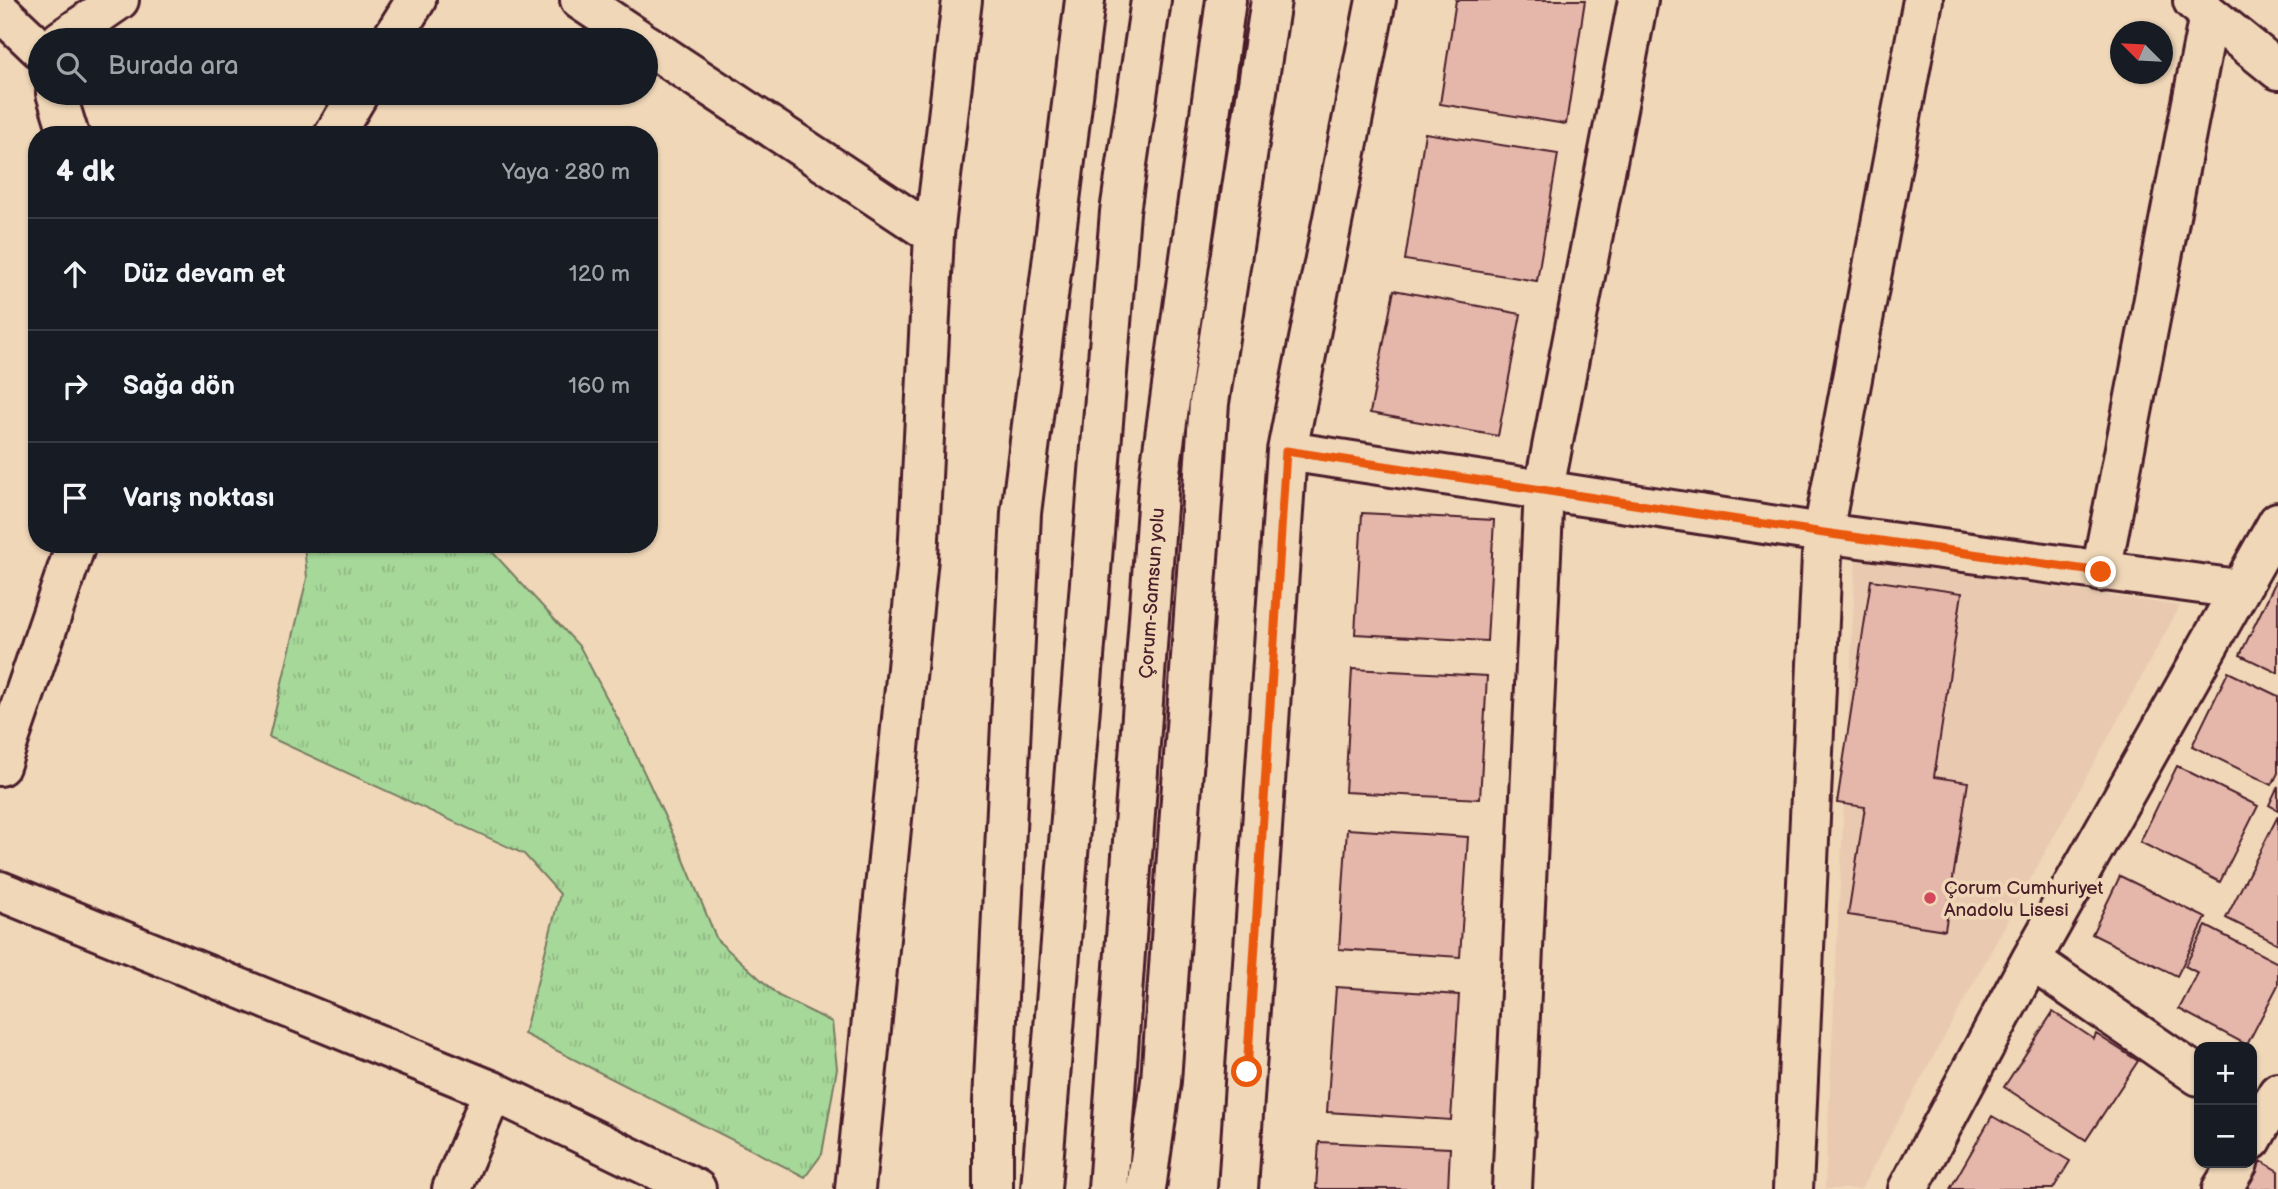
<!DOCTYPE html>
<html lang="tr">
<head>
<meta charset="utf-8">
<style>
	body { margin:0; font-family:"Balsamiq Sans",sans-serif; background:#20242c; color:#f1f3f6 }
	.controls { position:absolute; right:21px; bottom:21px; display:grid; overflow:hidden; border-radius:14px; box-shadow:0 2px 5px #0004 }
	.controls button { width:63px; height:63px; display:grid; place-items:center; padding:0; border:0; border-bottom:2px solid #363941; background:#171b24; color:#f1f3f6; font:35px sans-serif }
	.compass { position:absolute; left:2110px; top:21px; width:63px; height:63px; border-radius:50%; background:#171b24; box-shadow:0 2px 5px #0004; rotate:294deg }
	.stop { position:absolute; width:21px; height:21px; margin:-16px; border:5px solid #ea580c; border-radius:50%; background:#fff }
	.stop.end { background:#ea580c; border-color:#fff; box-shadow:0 2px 7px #0008 }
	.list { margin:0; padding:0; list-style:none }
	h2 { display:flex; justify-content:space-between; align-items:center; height:91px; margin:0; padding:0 28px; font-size:30px }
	h2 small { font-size:23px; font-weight:400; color:#9ea1a6 }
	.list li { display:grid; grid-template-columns:46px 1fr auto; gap:21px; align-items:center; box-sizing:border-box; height:112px; padding:0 28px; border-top:2px solid #363941 }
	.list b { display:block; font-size:26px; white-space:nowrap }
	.list em { font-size:23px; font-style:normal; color:#9ea1a6 }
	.icon { flex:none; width:38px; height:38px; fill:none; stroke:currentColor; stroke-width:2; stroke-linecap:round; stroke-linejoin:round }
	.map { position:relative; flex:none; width:2278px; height:1189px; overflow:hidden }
	.search { position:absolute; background:#171b24; box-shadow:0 2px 5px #0004; left:28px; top:28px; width:630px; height:77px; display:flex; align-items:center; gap:18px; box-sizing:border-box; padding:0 24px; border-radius:38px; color:#9ea1a6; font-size:26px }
	.panel { position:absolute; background:#171b24; box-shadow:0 2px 5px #0004; left:28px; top:126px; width:630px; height:427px; border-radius:28px }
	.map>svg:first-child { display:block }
	.built { fill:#e9cab1 }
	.grass { fill:url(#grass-tufts); stroke:#787c62; stroke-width:2 }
	.building { fill:#e4b7aa; stroke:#4a1f2b; stroke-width:2 }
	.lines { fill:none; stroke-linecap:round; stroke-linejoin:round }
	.street-casing { stroke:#4a1f2b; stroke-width:44 }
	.highway-casing { stroke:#4a1f2b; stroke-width:44 }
	.street { stroke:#f0d7b8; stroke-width:38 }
	.highway { stroke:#f0d7b8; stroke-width:38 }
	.route { stroke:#ea580c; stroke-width:9 }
	.poi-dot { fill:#d1495b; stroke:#f0d7b8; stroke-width:2.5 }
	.labels { text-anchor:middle; stroke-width:7; stroke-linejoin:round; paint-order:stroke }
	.street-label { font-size:19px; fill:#4a1f2b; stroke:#f0d7b8 }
	.poi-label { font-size:19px; fill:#4a1f2b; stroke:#f0d7b8; text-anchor:start }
</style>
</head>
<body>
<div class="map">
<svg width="2278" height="1189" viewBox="0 0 2278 1189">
	<defs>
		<pattern id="grass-tufts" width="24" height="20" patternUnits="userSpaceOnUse" patternTransform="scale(1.75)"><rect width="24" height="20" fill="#a6d899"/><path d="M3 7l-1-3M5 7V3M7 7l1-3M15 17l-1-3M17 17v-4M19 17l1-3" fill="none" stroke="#90b984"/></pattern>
	</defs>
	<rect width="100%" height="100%" fill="#f0d7b8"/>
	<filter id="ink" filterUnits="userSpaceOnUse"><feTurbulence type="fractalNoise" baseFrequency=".0143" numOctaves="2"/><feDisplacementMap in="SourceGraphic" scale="14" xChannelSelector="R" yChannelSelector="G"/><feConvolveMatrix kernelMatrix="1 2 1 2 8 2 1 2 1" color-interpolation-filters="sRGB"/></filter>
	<g filter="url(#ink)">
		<!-- built -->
		<path class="built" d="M1856,557L2180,606L1861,1189H1825Z"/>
		<!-- grass -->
		<path class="grass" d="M304,544H485L580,647L628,738L677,843L717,940L779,996L832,1022L837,1068L822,1154L805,1177L524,1034L560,894L524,854L269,737L307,578Z"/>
		<!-- building -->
		<path class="building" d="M1456,0H1585L1566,124L1440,104Z
			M1425,133L1558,154L1537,281L1405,260Z
			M1394,290L1521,314L1498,436L1370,413Z
			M1362,513L1494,520L1487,641L1355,634Z
			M2277,579H2278V673L2240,655Z
			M1871,580L1962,593L1934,777L1968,782L1945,930L1848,915L1865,807L1837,803Z
			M1352,669L1487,676L1480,799L1345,792Z
			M2228,672L2278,696V773L2272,785L2192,746Z
			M2177,766L2258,806L2220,882L2140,842Z
			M2278,786V810L2269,805Z
			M2278,816V944L2226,918Z
			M1347,829L1468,837L1460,957L1339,949Z
			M2120,876L2206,918L2177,976L2092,934Z
			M2206,926L2278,963V985L2247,1045L2179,1009L2198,973L2185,966Z
			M1336,987L1459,995L1451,1120L1327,1112Z
			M2053,1012L2094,1039L2096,1034L2138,1061L2086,1140L2004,1087Z
			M1992,1116L2070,1161L2053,1189H1950Z
			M1319,1142L1450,1148L1448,1189H1316Z
			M2261,1161L2278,1171V1189H2244Z"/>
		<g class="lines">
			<defs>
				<path id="street" d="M580,0L640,40
					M2193,1L2278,70
					M0,11L40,49
					M61,40L119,0
					M391,40L416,0
					M646,44L934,235
					M56,93L69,135
					M334,135L359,93
					M1287,451L1823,533L2238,589
					M2101,572L2209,15
					M0,766L76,544
					M0,891L493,1091L696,1189
					M2031,960L2199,1076
					M2252,1140L2278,1093
					M452,1189L493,1091
					M855,1189L918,558L934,235L962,0
					M1238,1189L1287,451L1376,0
					M1512,1189L1544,489L1638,0
					M1793,1189L1823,533L1923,0
					M1908,1189L2031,960L2278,522
					M2222,1189L2238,1163"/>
				<path id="highway" d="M993,1189V1103L1021,513L1085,0
					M1041,1189L1120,212L1151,0
					M1108,1189L1159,479L1226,0
					M1146,1189L1161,1081L1209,403L1271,0"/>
			</defs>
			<!-- street casing -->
			<use href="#street" class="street-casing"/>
			<!-- highway casing -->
			<use href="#highway" class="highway-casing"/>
			<!-- street -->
			<use href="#street" class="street"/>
			<!-- highway -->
			<use href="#highway" class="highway"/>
		</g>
	</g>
	<g class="lines" filter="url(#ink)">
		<!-- route -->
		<path class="route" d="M1247,1072L1286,451L1824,533L2101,572"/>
	</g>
	<!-- markers -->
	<circle class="poi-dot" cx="1930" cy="898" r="7"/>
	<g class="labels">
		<!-- street labels -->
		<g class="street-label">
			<text transform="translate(1151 593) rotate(-86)" y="7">Çorum-Samsun yolu</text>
		</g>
		<!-- poi labels -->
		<g class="poi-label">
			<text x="1944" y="894">Çorum Cumhuriyet<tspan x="1944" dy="22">Anadolu Lisesi</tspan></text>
		</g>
	</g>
</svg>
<div class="controls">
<button>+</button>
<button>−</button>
</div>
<svg class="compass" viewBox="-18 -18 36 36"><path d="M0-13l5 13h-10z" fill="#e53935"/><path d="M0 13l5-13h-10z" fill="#9ea1a6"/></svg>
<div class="stop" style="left:1247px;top:1072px"></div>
<div class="stop end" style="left:2101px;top:572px"></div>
<div class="search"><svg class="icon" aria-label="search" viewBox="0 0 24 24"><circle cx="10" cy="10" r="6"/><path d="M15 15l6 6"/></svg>Burada ara</div>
<section class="panel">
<h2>4 dk<small>Yaya · 280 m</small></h2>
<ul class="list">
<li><svg class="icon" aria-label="ahead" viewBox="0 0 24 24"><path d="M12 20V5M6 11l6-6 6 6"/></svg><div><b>Düz devam et</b></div><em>120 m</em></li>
<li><svg class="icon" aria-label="right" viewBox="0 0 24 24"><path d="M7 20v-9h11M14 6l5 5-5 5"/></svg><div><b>Sağa dön</b></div><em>160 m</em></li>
<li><svg class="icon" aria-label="arrive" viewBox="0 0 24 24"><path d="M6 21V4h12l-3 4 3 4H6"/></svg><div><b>Varış noktası</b></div></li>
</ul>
</section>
</div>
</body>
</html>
